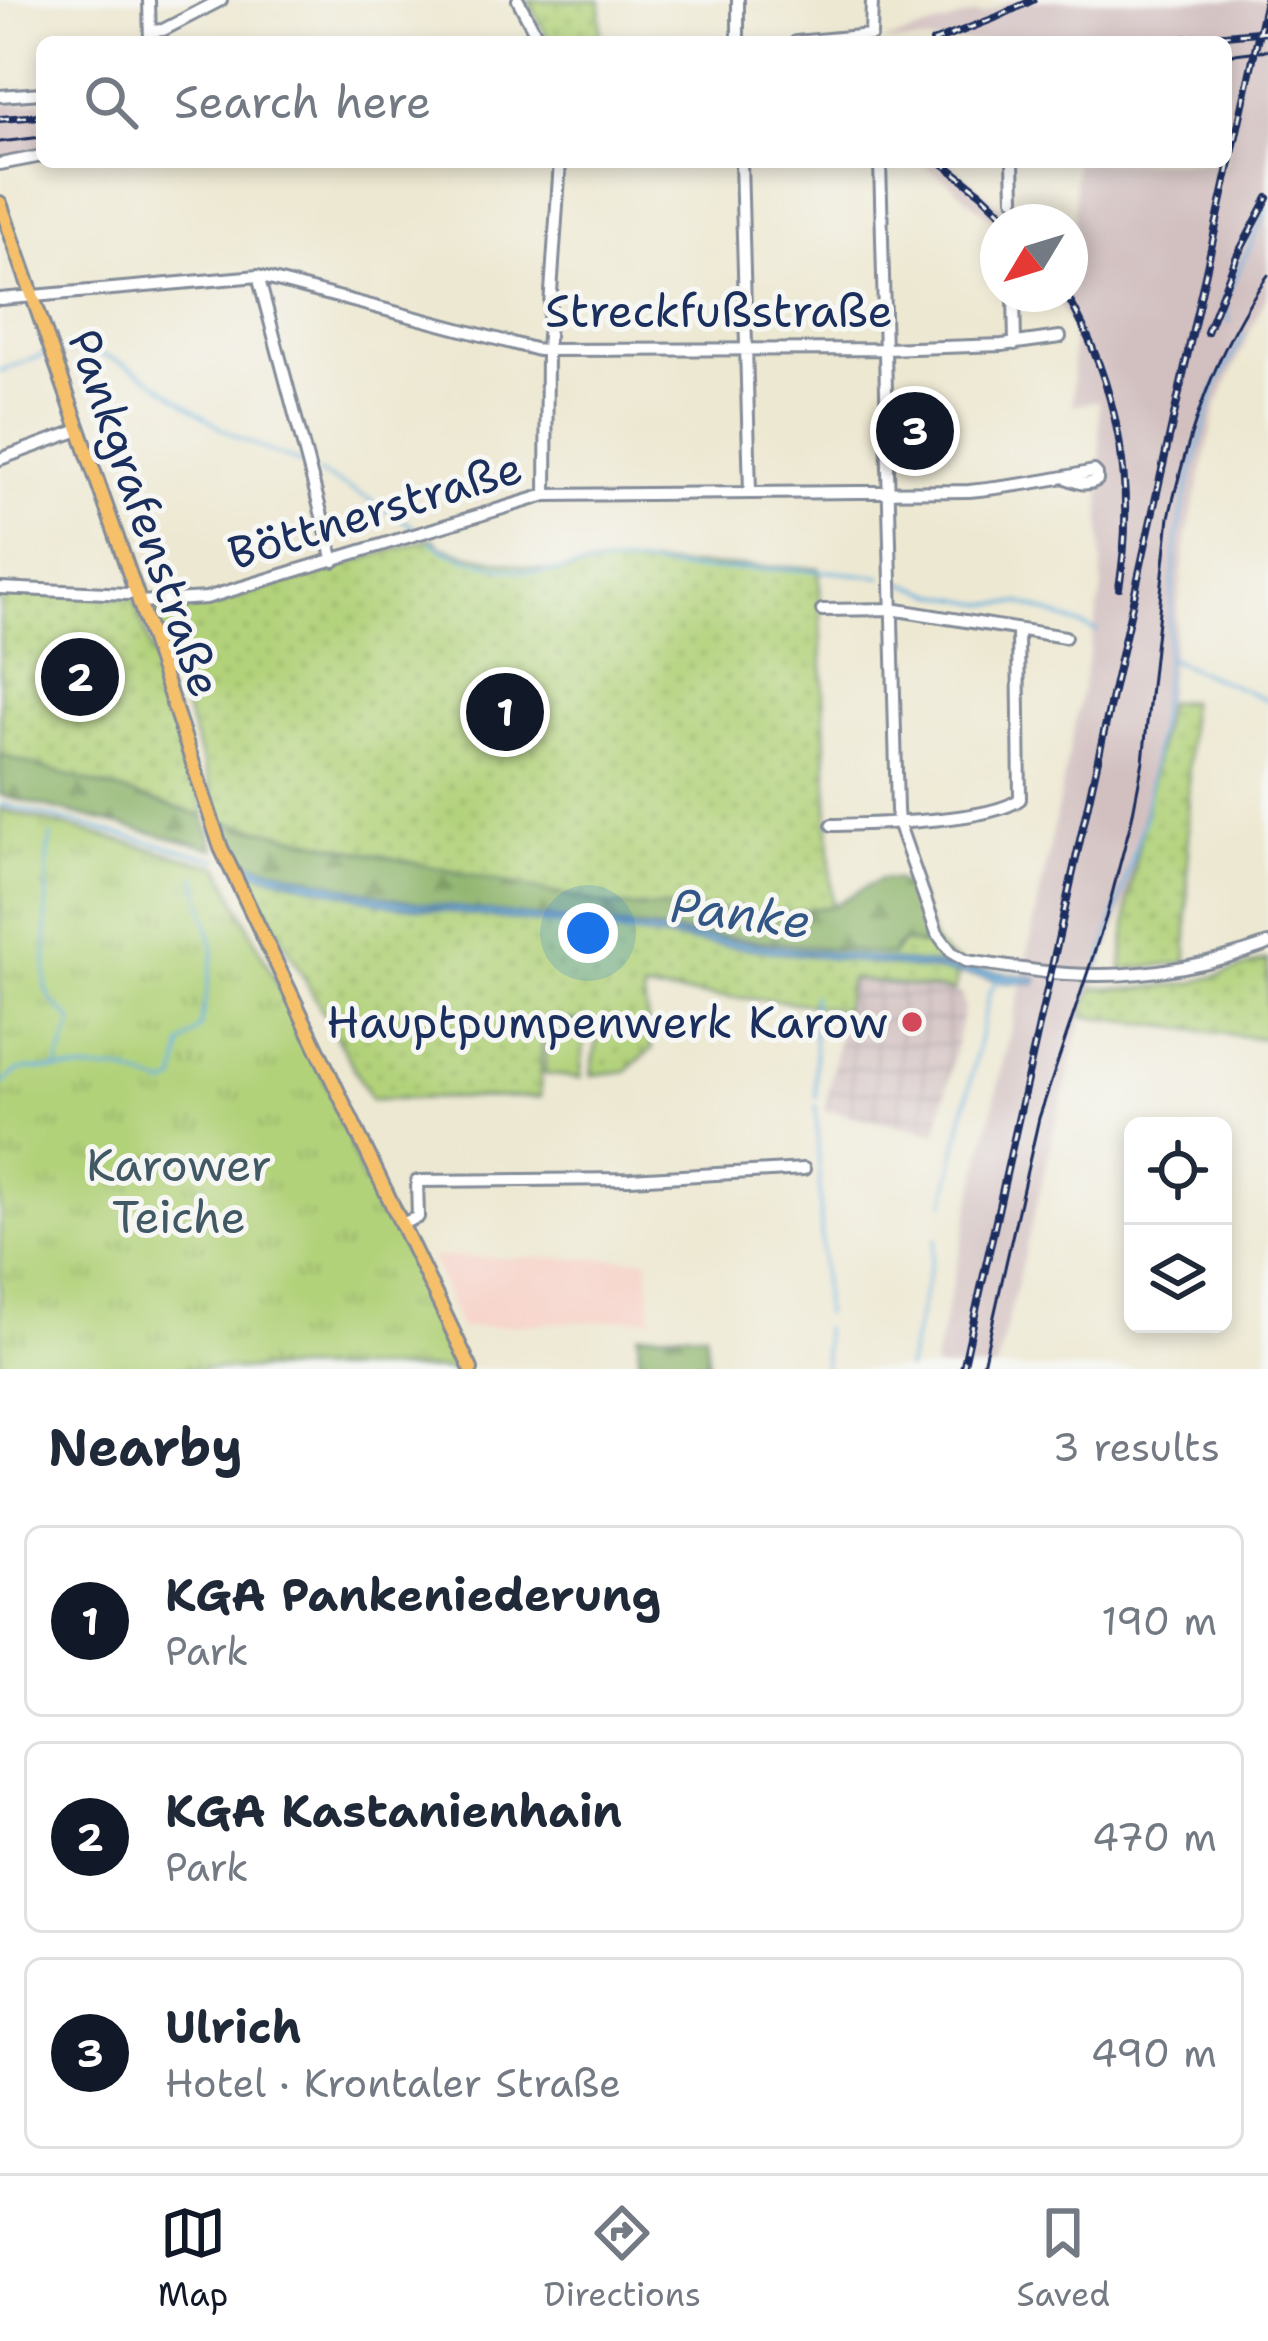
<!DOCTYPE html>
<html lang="en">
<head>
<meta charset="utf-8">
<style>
	body { margin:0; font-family:"Shantell Sans",sans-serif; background:#f2f2f3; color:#1f2937 }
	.controls { position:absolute; right:36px; bottom:36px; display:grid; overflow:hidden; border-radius:18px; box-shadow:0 6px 18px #0003 }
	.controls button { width:108px; height:108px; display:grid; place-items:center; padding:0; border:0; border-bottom:3px solid #e0e1e3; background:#fff; color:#1f2937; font:60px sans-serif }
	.compass { position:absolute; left:980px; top:204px; width:108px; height:108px; border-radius:50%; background:#fff; box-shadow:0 6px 18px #0003; rotate:232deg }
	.you { position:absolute; left:588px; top:933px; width:42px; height:42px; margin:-30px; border:9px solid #fff; border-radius:50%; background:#1a73e8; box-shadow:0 0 0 18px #1a73e833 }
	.badge { display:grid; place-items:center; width:78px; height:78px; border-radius:50%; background:#111827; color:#fff; font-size:39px; font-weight:700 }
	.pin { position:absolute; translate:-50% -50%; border:6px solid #fff; box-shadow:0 3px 12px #0006 }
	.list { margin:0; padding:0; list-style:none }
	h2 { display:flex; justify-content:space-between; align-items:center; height:156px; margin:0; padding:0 48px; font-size:51px }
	h2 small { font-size:39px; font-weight:400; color:#747a83 }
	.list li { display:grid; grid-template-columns:78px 1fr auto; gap:36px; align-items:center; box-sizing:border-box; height:192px; margin:0 24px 24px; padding:0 24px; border:3px solid #e0e1e3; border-radius:18px }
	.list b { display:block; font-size:45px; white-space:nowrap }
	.list p { margin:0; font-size:39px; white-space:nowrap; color:#747a83 }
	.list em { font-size:39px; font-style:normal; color:#747a83 }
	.icon { flex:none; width:66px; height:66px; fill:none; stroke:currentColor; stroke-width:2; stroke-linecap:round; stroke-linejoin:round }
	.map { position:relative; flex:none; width:1268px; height:1369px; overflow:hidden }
	.search { position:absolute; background:#fff; box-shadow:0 6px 18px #0003; left:36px; right:36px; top:36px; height:132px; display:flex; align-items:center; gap:30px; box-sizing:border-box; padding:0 42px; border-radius:18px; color:#747a83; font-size:45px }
	.sheet { height:804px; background:#fff }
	nav { display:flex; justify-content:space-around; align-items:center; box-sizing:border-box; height:168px; border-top:3px solid #e0e1e3; background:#fff; font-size:33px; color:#747a83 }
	nav a { display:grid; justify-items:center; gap:6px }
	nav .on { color:#111827 }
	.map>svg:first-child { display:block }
	.built { fill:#f7d1c7 }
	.industrial { fill:url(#industrial-grid) }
	.railway { fill:#d2bfc0 }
	.grass { fill:url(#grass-dots); stroke:#66806c; stroke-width:3 }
	.forest { fill:url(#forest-firs); stroke:#547264; stroke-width:3 }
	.park { fill:url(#park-tufts); stroke:#66806c; stroke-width:3 }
	.pitch { fill:#b2d27a; stroke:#66806c; stroke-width:3 }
	.water { fill:url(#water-rules); stroke:#41709e; stroke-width:3 }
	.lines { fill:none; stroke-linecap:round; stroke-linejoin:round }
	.stream { stroke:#67b1df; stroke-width:3 }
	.minor-casing { stroke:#848c98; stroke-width:16 }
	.major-casing { stroke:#848c98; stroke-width:18 }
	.minor { stroke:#fff; stroke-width:10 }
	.major { stroke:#f6c06b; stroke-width:12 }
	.tram { stroke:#1b2f5e; stroke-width:3 }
	.rail-casing { stroke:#1b2f5e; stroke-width:8 }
	.rail { stroke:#f6f6f2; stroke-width:3; stroke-dasharray:9; stroke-linecap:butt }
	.poi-dot { fill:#d1495b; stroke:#f6f6f2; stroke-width:4.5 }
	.labels { text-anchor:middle; stroke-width:10; stroke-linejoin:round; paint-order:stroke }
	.street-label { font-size:45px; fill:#1b2f5e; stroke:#f6f6f2 }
	.poi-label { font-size:45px; fill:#1b2f5e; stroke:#f6f6f2; text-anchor:end }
	.park-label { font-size:45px; fill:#415865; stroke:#f6f6f2 }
	.water-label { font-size:48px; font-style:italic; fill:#325685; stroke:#f6f6f2 }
</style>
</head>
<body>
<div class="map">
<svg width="1268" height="1369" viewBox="0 0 1268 1369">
	<defs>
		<pattern id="industrial-grid" width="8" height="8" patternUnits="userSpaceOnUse" patternTransform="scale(3)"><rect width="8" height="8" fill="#d2bfc0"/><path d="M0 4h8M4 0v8" fill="none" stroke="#b4a4a7"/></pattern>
		<pattern id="grass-dots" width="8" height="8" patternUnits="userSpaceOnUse" patternTransform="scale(3)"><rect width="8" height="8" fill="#b2d27a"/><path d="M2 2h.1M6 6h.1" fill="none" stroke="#98b56c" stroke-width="1.8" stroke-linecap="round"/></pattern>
		<pattern id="forest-firs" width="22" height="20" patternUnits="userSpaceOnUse" patternTransform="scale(3)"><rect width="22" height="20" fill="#8db46a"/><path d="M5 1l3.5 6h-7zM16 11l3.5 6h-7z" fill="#72935a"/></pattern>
		<pattern id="park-tufts" width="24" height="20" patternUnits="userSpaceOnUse" patternTransform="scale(3)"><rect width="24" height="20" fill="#b2d27a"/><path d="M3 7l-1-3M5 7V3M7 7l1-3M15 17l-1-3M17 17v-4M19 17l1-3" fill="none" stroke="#98b56c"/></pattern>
		<pattern id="water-rules" width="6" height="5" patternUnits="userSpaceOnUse" patternTransform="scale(3)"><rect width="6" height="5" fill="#67b1df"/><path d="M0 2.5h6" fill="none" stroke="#5490b8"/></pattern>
	</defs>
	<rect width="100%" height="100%" fill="#f6f6f2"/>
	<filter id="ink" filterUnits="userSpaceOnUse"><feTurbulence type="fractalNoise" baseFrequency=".00833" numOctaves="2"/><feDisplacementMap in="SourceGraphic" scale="24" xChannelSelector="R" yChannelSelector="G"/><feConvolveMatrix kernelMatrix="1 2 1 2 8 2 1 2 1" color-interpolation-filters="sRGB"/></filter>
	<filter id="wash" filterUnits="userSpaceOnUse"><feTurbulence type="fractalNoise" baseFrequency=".004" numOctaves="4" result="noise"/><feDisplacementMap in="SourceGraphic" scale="48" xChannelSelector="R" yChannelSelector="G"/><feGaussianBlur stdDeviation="2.7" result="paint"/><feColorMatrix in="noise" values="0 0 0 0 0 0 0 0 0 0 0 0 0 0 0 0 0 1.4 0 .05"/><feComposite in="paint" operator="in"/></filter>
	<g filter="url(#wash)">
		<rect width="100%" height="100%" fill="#ede8d1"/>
		<!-- built -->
		<path class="built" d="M432,1257L648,1259L652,1318L460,1328Z"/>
		<!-- industrial -->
		<path class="industrial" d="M850,979L954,991L961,995L964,1008L937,1133L825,1110Z"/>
		<!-- railway -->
		<path class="railway" d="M1013,0H1268V292L1217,405L1187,535L1166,703L1129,894L1083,1016L996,1369H933L1026,963L1102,589L1099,400L1073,406L1072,331L1054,294H1070V275H1073L1075,162H1226V42H884L977,13L980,15Z
			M42,101V152L0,160V104Z
			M918,162H950L1018,222H998V225L946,180Z"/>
		<!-- grass -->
		<path class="grass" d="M528,0H600L601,42H550Z
			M432,538L442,547L461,553L554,573L602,564L819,568L832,906L789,913L612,906L221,821L153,607H207Z
			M0,592L134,599L202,802L204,816L0,755Z
			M1189,701L1187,962L1122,970L1129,894L1166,703Z
			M239,860L395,899L445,907L892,955L903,942L923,945L933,941L946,955L961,963L954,991L850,979L844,1010L783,1001L643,991L652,1049L626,1071L591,1075L600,1023L546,1018L541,1057L540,1097L371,1099Z
			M1268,960V1039L1083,1016L1093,988L1134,989L1193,983Z"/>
		<!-- forest -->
		<path class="forest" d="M0,755L204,816L215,849L0,795Z
			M221,821L612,906L789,913L832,906L880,879L897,880L917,895L933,941L923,945L903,942L895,948L892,955L445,907L395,899L239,860Z
			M705,1332L709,1369H640L638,1334Z"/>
		<!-- park -->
		<path class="park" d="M0,809L220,867C262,957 308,1045 352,1135L350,1145L364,1184L371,1177L460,1369H0Z"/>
		<!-- pitch -->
		<path class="pitch" d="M549,1021L586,1025L580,1078L544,1074Z"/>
		<!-- water -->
		<path class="water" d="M237,860L395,900L897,961L960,966L1037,978L1036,983L1003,982L985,977L392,905L240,868Z"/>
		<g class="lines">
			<!-- stream -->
			<path class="stream" d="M1230,322L1224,302L1268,208
				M62,352C74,352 86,351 98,354C146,368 184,406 226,431C250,446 276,452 302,464
				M0,371L43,355
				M319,473L371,500L414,527
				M431,541C452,559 518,574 546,572C571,571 595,564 620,564C651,565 683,571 713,570C769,568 826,569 881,577
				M901,582L935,594L987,604L1022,603L1097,631
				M1167,658L1268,700
				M0,804L219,860
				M51,836L47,857L46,988L52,1001L73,1021L57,1068
				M1100,965L1145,816L1164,683L1177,539L1187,489L1214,391L1244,334
				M813,995L816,1097
				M0,1086L16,1072L25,1069L122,1071L167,1086L176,1081L182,1045L200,1028L214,951L196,876
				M816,1106L819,1167
				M819,1171L824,1314
				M945,1202L989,993L999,978
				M824,1328L825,1369
				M907,1369L936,1239"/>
		</g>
	</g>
	<g filter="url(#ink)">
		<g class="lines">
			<defs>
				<path id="minor" d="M149,0L150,42
					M518,0L540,42
					M150,31L163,30L221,0
					M738,42V0
					M796,42L871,35L872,0
					M0,96L42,93
					M741,162L750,492
					M880,162L897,810L898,822L937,933L952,953L966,961C1000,965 1034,972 1067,974C1136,979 1203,967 1268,944
					M1013,162L1014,198
					M0,164L42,156
					M258,276L334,561
					M1014,294L1015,344
					M0,299L258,276L538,350L885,349L1002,345L1060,337
					M0,459L79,430
					M546,495L547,350L560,162
					M0,588L128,594L136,592
					M139,602L206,598L546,495L969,491C1011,487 1052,480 1094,471L1097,474V480C1085,487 1076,482 1064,477
					M822,610L891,609L1065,637
					M832,825C872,824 991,822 1020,799L1018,631
					M401,1224L418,1217L417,1181L630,1179L804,1169"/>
				<path id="major" d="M0,203L136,592L221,848L471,1369"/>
			</defs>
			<!-- minor casing -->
			<use href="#minor" class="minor-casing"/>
			<!-- major casing -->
			<use href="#major" class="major-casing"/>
			<!-- minor -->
			<use href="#minor" class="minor"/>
			<!-- major -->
			<use href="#major" class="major"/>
			<!-- tram -->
			<path class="tram" d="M1226,55L1268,50
				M0,142L42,137
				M982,1369L1039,1118L1106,917L1132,818L1143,761L1169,517C1189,431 1216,348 1268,275"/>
			<defs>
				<path id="rail" d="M933,42L995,18L1033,0
					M1149,42L1268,31
					M0,119L42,116
					M941,162L981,193L1011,222
					M1066,294C1118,384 1136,485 1119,588
					M1207,332L1237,256L1268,198
					M963,1369L1266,0"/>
			</defs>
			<!-- rail casing -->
			<use href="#rail" class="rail-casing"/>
			<!-- rail -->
			<use href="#rail" class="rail"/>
		</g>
	</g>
	<!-- markers -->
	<circle class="poi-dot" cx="912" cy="1022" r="12"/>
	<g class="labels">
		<!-- street labels -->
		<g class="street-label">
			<text x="719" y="327">Streckfußstraße</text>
			<text transform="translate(375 510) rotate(-17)" y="16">Böttnerstraße</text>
			<text transform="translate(145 513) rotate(71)" y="16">Pankgrafenstraße</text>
		</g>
		<!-- poi labels -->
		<g class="poi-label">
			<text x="888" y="1038">Hauptpumpenwerk Karow</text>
		</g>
		<!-- park labels -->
		<g class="park-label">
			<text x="179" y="1181">Karower<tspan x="179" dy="52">Teiche</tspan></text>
		</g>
		<!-- water labels -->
		<g class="water-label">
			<text transform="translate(741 913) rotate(7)" y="17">Panke</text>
		</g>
	</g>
</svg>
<div class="controls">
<button><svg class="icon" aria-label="locate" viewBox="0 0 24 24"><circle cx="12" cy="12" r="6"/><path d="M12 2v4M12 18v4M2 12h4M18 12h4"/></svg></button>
<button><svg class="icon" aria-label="layers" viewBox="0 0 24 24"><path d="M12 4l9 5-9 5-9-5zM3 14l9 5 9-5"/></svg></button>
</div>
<svg class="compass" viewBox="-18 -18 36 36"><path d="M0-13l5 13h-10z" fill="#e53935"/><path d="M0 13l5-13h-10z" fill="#747a83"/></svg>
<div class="you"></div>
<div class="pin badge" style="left:505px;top:712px">1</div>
<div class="pin badge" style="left:80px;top:677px">2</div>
<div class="pin badge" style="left:915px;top:431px">3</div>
<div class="search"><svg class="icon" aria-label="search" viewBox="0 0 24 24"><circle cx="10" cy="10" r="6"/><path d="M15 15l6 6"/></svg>Search here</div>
</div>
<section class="sheet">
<h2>Nearby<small>3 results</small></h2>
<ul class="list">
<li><span class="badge">1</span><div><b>KGA Pankeniederung</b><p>Park</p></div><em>190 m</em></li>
<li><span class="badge">2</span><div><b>KGA Kastanienhain</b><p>Park</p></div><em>470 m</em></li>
<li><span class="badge">3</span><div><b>Ulrich</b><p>Hotel · Krontaler Straße</p></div><em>490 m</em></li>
</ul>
</section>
<nav>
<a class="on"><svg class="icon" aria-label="map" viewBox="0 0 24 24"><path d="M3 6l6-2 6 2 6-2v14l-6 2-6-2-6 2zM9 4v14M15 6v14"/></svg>Map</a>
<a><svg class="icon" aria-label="directions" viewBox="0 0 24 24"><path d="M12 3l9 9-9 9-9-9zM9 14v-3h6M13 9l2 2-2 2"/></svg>Directions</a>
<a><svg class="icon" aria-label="saved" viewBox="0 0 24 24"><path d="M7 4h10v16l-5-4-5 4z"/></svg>Saved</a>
</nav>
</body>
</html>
